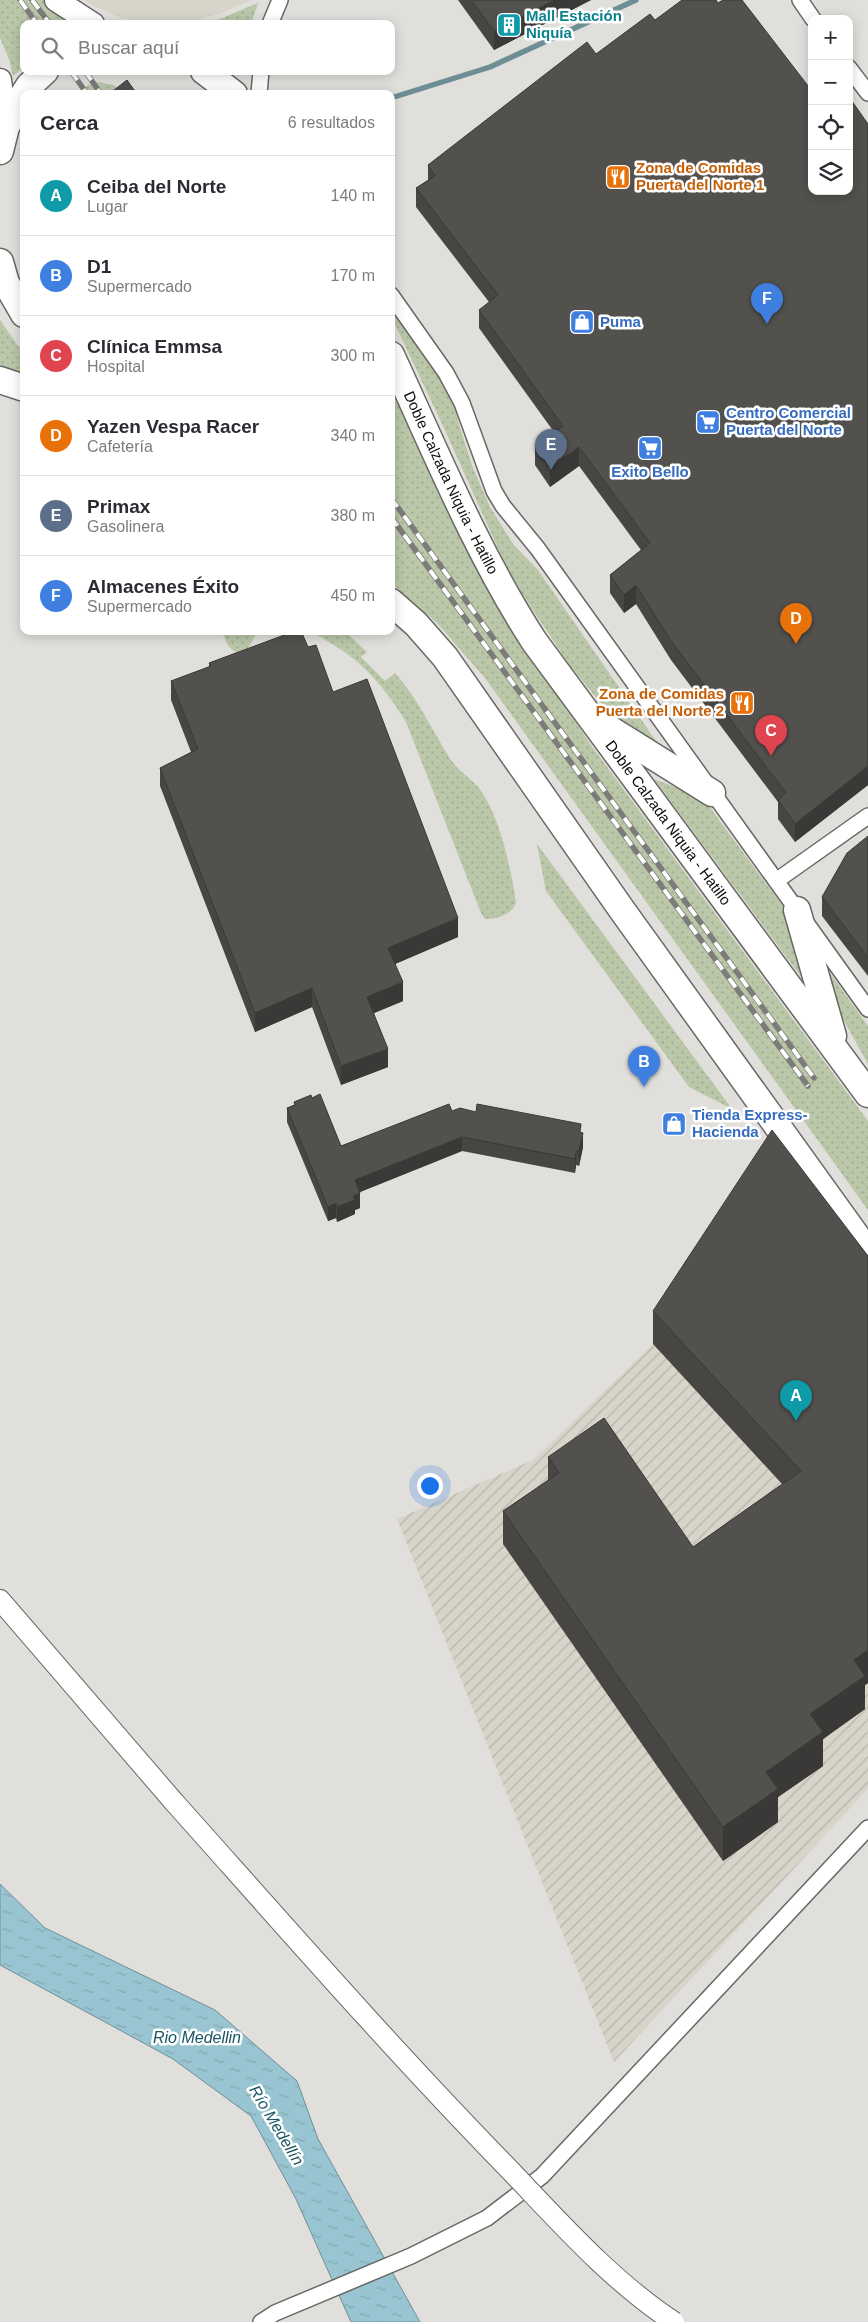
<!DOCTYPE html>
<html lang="es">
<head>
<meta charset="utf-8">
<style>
	body { margin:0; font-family:Helvetica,sans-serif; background:#f2f2f3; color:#2b2b33 }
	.controls { position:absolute; right:15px; top:15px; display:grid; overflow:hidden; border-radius:10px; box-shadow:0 2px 12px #0003 }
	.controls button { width:45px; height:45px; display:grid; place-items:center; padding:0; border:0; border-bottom:1px solid #e1e1e2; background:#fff; color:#2b2b33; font:25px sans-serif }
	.you { position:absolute; left:429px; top:1485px; width:18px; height:18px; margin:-12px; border:4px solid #fff; border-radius:50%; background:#1a73e8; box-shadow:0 0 0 8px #1a73e833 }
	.badge { display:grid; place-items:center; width:32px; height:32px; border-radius:50%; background:#db2777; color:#fff; font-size:16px; font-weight:700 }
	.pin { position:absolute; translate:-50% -41px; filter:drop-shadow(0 1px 2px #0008) }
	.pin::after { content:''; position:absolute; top:26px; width:18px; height:15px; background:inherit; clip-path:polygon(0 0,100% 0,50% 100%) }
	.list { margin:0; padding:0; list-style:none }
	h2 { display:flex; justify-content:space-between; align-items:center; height:65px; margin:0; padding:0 20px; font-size:21px }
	h2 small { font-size:16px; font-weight:400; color:#7c7c81 }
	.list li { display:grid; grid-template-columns:32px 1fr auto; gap:15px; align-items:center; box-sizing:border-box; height:80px; padding:0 20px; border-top:1px solid #e1e1e2 }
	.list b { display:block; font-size:19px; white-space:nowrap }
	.list p { margin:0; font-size:16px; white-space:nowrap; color:#7c7c81 }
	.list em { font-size:16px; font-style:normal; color:#7c7c81 }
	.icon { flex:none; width:28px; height:28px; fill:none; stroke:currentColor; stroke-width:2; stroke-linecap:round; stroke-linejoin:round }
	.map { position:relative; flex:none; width:868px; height:2322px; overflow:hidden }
	.search { position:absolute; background:#fff; box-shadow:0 2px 12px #0003; left:20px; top:20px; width:375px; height:55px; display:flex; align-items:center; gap:12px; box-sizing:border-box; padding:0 18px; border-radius:10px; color:#7c7c81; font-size:19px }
	.panel { position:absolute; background:#fff; box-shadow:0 2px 12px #0003; left:20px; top:90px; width:375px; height:545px; border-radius:10px }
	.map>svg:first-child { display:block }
	.built { fill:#d7d4c9 }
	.industrial { fill:url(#industrial-furrows) }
	.green { fill:url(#green-dots) }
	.water { fill:url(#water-ripples); stroke:#6e8e96 }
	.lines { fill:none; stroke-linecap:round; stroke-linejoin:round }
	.stream { stroke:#6e8e96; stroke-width:5.5 }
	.street-casing { stroke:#696865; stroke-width:18 }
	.secondary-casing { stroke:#696865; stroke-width:22 }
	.primary-casing { stroke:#696865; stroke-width:25 }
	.highway-casing { stroke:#696865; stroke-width:29 }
	.street { stroke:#fff; stroke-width:15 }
	.secondary { stroke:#fff; stroke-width:20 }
	.primary { stroke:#fff; stroke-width:22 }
	.highway { stroke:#fff; stroke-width:26 }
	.rail-casing { stroke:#7d7c7a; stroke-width:5.5 }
	.rail { stroke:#fff; stroke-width:4; stroke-dasharray:11; stroke-linecap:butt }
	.secondary-bridge-casing { stroke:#696865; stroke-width:22; stroke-linecap:butt }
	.secondary-bridge { stroke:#fff; stroke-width:20 }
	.wall { fill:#474643 }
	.shaded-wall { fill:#3a3937 }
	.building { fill:#53514e; stroke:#3a3937 }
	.labels { text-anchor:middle; stroke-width:5; stroke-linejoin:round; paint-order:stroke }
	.culture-label { font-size:15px; font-weight:bold; fill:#0d838f; stroke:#fff; text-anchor:start }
	.food-label { font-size:15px; font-weight:bold; fill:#c56008; stroke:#fff; text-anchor:start }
	.shop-label { font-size:15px; font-weight:bold; fill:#366cbe; stroke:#fff; text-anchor:start }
	.street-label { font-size:15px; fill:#0d0c0b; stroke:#fff }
	.water-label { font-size:16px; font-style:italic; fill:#195563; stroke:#fff }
</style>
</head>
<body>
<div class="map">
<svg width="868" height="2322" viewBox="0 0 868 2322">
	<defs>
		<pattern id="industrial-furrows" width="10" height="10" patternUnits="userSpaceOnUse" patternTransform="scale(1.25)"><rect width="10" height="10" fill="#d7d4c9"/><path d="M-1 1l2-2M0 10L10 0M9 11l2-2" fill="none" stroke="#b7b5ab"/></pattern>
		<pattern id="green-dots" width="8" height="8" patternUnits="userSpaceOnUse" patternTransform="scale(1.25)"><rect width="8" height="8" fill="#bac7a8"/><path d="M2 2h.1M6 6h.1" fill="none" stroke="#9faa8f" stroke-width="1.8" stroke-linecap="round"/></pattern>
		<pattern id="water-ripples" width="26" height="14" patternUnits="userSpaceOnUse" patternTransform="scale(1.25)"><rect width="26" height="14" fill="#98c5d1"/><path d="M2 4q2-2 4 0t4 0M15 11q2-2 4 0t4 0" fill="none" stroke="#82a8b2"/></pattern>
	</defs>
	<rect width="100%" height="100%" fill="#e0dfdb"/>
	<!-- built -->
	<path class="built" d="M85,0H251L221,13L196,20L154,24L121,18L92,5Z"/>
	<!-- industrial -->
	<path class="industrial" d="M653,1344L795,1498L868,1582V1789L614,2062L397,1519L533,1460Z"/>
	<!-- green -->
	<path class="green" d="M0,0H43L51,8L78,24H24V67L13,76L9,59L0,38Z
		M258,3L251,24H208Z
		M97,82L114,85L123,94H79L88,85Z
		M391,308L453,395L459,425L473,468L490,507L513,544L538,570L667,757L624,731L570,666L525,598L506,566L444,428L391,316Z
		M0,320L24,354V382L0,372Z
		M395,391L448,514L498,607L593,748L868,1121V1210L485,678L437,623L391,583V401Z
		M222,631H257V632L249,647L240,653C228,651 226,641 222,631Z
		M309,631H345L367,652L361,657L385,681L395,673C418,699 431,728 449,757C456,769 469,777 478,787C500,815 511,869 516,903C511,915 498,919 485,919L481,913L406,722C379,678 355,654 309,631Z
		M654,779L703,798L792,919L808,986Z
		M537,844L732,1109L689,1087L546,891Z
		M827,969L868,1026V1064L841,1015Z"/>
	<!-- water -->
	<path class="water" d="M0,1884L45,1928L215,2010L297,2081L318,2139L420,2322H351L296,2199L251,2116L173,2059L0,1965Z"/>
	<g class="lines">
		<!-- stream -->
		<path class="stream" d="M391,98L490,67L636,0"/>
		<defs>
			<path id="street" d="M800,0L813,19
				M270,24L280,0
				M849,68L868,93
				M259,94L261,71
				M391,295L446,373L462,403L494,491L503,506L538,549L868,1009
				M776,881L868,816
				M261,2322L275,2313L411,2256L487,2218L542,2176L868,1828"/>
			<path id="secondary" d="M0,1600L174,1802"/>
			<path id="primary" d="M56,0L93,24
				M0,80L6,127"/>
			<g id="highway">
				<path d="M204,71L234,94"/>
				<path d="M24,94L29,86L45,71"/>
				<path d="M0,151L6,127L24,94"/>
				<path d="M0,262L6,283L24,314"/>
				<path id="s1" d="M391,355C436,452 476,551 534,641L868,1094"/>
				<path d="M0,380L24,388"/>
				<path d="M391,602L416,624L445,657L622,910L868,1252"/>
				<path d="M600,723L712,793"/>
				<path d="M797,910L833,1036"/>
			</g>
		</defs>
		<!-- street casing -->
		<use href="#street" class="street-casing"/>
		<!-- secondary casing -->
		<use href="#secondary" class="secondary-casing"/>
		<!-- primary casing -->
		<use href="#primary" class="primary-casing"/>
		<!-- highway casing -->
		<use href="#highway" class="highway-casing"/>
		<!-- street -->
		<use href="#street" class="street"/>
		<!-- secondary -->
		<use href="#secondary" class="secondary"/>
		<!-- primary -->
		<use href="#primary" class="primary"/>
		<!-- highway -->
		<use href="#highway" class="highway"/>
		<defs>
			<path id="rail" d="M20,0L37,24
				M32,0L50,24
				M71,71L87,94
				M85,71L101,94
				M391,498L814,1078
				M391,517L808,1086"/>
		</defs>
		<!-- rail casing -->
		<use href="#rail" class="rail-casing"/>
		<!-- rail -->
		<use href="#rail" class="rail"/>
		<defs>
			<path id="secondary-bridge" d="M174,1802C283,1924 391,2048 505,2165C558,2220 610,2280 674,2322"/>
		</defs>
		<!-- secondary-bridge casing -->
		<use href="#secondary-bridge" class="secondary-bridge-casing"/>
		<!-- secondary-bridge -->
		<use href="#secondary-bridge" class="secondary-bridge"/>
	</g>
	<!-- wall -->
	<path class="wall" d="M458,0H591L494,50Z
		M596,54L812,191L868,124V785L795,842L778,819V802L671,660L636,604L624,613L610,593V575L641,550L579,466L550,487L535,465V446L554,432L479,328V310L489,302L416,207V188L428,180V165Z
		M308,647L333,692L458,937L395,964L403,1001L374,1013L388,1067L341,1085L312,1007L255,1032L160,786V768L191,752L171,700V681L209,667V663Z
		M868,836V976L822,916V897Z
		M312,1098L341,1146L452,1111L476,1112L581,1133L583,1147L579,1166L576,1165L575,1173L462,1151L360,1192V1208L355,1210V1214L337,1222L336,1218L328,1221L287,1122V1108L294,1105V1102Z
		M868,1256V1683L865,1685V1709L823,1739V1766L778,1797V1822L723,1861L503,1544V1511L548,1480V1457L693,1547L782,1484L653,1344V1311Z"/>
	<!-- shaded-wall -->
	<path class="shaded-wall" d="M555,0H591L494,50V31Z
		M579,447V466L550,487V468Z
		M636,585V604L624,613V595Z
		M868,766V785L795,842V824Z
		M458,918V937L388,967V948Z
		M403,982V1001L367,1016V997Z
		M312,988V1007L255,1032V1013Z
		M388,1049V1067L341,1085V1066Z
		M583,1133V1147L579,1166V1151Z
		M462,1137V1151L355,1194V1180Z
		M576,1151V1165L575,1173V1159Z
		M360,1193V1208L355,1210V1214L337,1222V1207L353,1196Z
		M336,1203V1218L328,1221V1207Z
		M868,1650V1683L865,1685V1709L823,1739V1766L778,1797V1822L723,1861V1827L810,1714L854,1660Z"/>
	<!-- building -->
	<path class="building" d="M471,0H555L494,31Z
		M682,0H716L718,3L723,0H742L812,91V191H849V97L868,124V766L795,824L778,800L786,793L671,641L636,585L624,595L610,575L650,543L579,447L550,468L535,446L563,426L479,310L498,295L416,188L435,176L428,165L587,42L596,54L650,14L655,20Z
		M127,80L137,94H109Z
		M295,631H301L308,647L316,645L333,692L367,679L458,918L388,948L403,982L367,997L388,1049L341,1066L312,988L255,1013L160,768L198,749L171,681L211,666L209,663Z
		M868,836V958L822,897L847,853Z
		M320,1094L341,1146L449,1104L452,1111L460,1108L476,1112L477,1104L581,1124L580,1132L583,1133L579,1151H576L575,1159L462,1137L355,1180L360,1193L353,1196L355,1200L337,1207L336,1203L328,1207L287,1108L295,1105L294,1102L311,1095L312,1098Z
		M772,1130L868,1256V1650L854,1660L865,1676L810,1714L823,1732L766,1772L778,1789L723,1827L503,1511L559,1473L548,1457L604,1418L693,1547L801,1471L653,1311Z"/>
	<!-- icons -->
	<defs>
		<symbol id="building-square" viewBox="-11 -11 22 22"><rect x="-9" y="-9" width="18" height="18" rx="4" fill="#0f9aa8" stroke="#fff"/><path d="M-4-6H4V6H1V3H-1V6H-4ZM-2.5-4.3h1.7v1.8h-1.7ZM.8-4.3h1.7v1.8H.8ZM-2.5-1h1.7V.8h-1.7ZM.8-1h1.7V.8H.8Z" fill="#fff"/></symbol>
		<symbol id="restaurant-square" viewBox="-11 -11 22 22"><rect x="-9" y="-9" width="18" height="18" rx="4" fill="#e8710a" stroke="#fff"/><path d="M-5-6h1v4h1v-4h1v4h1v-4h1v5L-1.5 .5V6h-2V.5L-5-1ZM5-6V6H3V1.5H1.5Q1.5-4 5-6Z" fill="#fff"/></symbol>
		<symbol id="shop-square" viewBox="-11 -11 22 22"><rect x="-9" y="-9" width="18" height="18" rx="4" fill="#3f7fe0" stroke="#fff"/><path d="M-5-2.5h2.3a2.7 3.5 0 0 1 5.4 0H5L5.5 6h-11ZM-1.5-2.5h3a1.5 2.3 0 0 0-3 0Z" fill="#fff"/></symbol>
		<symbol id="supermarket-square" viewBox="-11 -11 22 22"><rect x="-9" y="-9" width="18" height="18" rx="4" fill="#3f7fe0" stroke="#fff"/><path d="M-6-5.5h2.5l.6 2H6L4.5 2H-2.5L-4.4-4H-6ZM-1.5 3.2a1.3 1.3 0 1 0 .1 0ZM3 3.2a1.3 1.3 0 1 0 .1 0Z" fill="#fff"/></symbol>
	</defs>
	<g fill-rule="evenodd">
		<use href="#building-square" x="495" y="11" width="28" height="28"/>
		<use href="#restaurant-square" x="604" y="163" width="28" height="28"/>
		<use href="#shop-square" x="568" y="308" width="28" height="28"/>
		<use href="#supermarket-square" x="694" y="408" width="28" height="28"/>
		<use href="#supermarket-square" x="636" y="434" width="28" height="28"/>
		<use href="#restaurant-square" x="728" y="689" width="28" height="28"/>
		<use href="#shop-square" x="660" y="1110" width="28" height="28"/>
	</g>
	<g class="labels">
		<!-- culture labels -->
		<g class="culture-label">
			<text x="526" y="21">Mall Estación<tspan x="526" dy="17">Niquía</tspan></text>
		</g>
		<!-- food labels -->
		<g class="food-label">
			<text x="636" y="173">Zona de Comidas<tspan x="636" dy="17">Puerta del Norte 1</tspan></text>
			<text x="724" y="699" text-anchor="end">Zona de Comidas<tspan x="724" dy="17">Puerta del Norte 2</tspan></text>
		</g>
		<!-- shop labels -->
		<g class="shop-label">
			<text x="600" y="327">Puma</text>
			<text x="726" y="418">Centro Comercial<tspan x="726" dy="17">Puerta del Norte</tspan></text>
			<text x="650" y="477" text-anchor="middle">Exito Bello</text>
			<text x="692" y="1120">Tienda Express-<tspan x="692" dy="17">Hacienda</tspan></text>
		</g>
		<!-- street labels -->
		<g class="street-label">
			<text dy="5" stroke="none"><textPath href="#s1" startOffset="141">Doble Calzada Niquia - Hatillo</textPath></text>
			<text dy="5" stroke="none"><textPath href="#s1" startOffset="546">Doble Calzada Niquia - Hatillo</textPath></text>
		</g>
		<!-- water labels -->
		<g class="water-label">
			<text x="197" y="2043">Rio Medellin</text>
			<text transform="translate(277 2125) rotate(59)" y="6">Río Medellín</text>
		</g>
	</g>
</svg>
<div class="controls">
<button>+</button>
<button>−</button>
<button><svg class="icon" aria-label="locate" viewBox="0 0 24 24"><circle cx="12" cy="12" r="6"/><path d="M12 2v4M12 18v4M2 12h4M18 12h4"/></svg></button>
<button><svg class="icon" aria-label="layers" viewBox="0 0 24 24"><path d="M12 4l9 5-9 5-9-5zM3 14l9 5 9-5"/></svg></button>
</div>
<div class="you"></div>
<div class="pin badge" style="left:796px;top:1421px;background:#0f9aa8">A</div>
<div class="pin badge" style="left:644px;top:1087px;background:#3f7fe0">B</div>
<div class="pin badge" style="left:771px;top:756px;background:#e0444e">C</div>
<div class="pin badge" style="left:796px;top:644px;background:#e8710a">D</div>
<div class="pin badge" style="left:551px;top:470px;background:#5c6f8a">E</div>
<div class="pin badge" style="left:767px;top:324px;background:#3f7fe0">F</div>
<div class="search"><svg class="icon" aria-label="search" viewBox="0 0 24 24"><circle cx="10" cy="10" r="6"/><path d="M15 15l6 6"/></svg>Buscar aquí</div>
<section class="panel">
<h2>Cerca<small>6 resultados</small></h2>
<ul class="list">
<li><span class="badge" style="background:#0f9aa8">A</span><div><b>Ceiba del Norte</b><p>Lugar</p></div><em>140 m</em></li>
<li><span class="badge" style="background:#3f7fe0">B</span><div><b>D1</b><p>Supermercado</p></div><em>170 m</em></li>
<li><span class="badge" style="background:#e0444e">C</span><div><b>Clínica Emmsa</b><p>Hospital</p></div><em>300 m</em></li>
<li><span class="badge" style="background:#e8710a">D</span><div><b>Yazen Vespa Racer</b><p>Cafetería</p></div><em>340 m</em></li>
<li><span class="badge" style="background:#5c6f8a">E</span><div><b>Primax</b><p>Gasolinera</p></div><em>380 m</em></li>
<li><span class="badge" style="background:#3f7fe0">F</span><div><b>Almacenes Éxito</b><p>Supermercado</p></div><em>450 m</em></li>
</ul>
</section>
</div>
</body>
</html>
